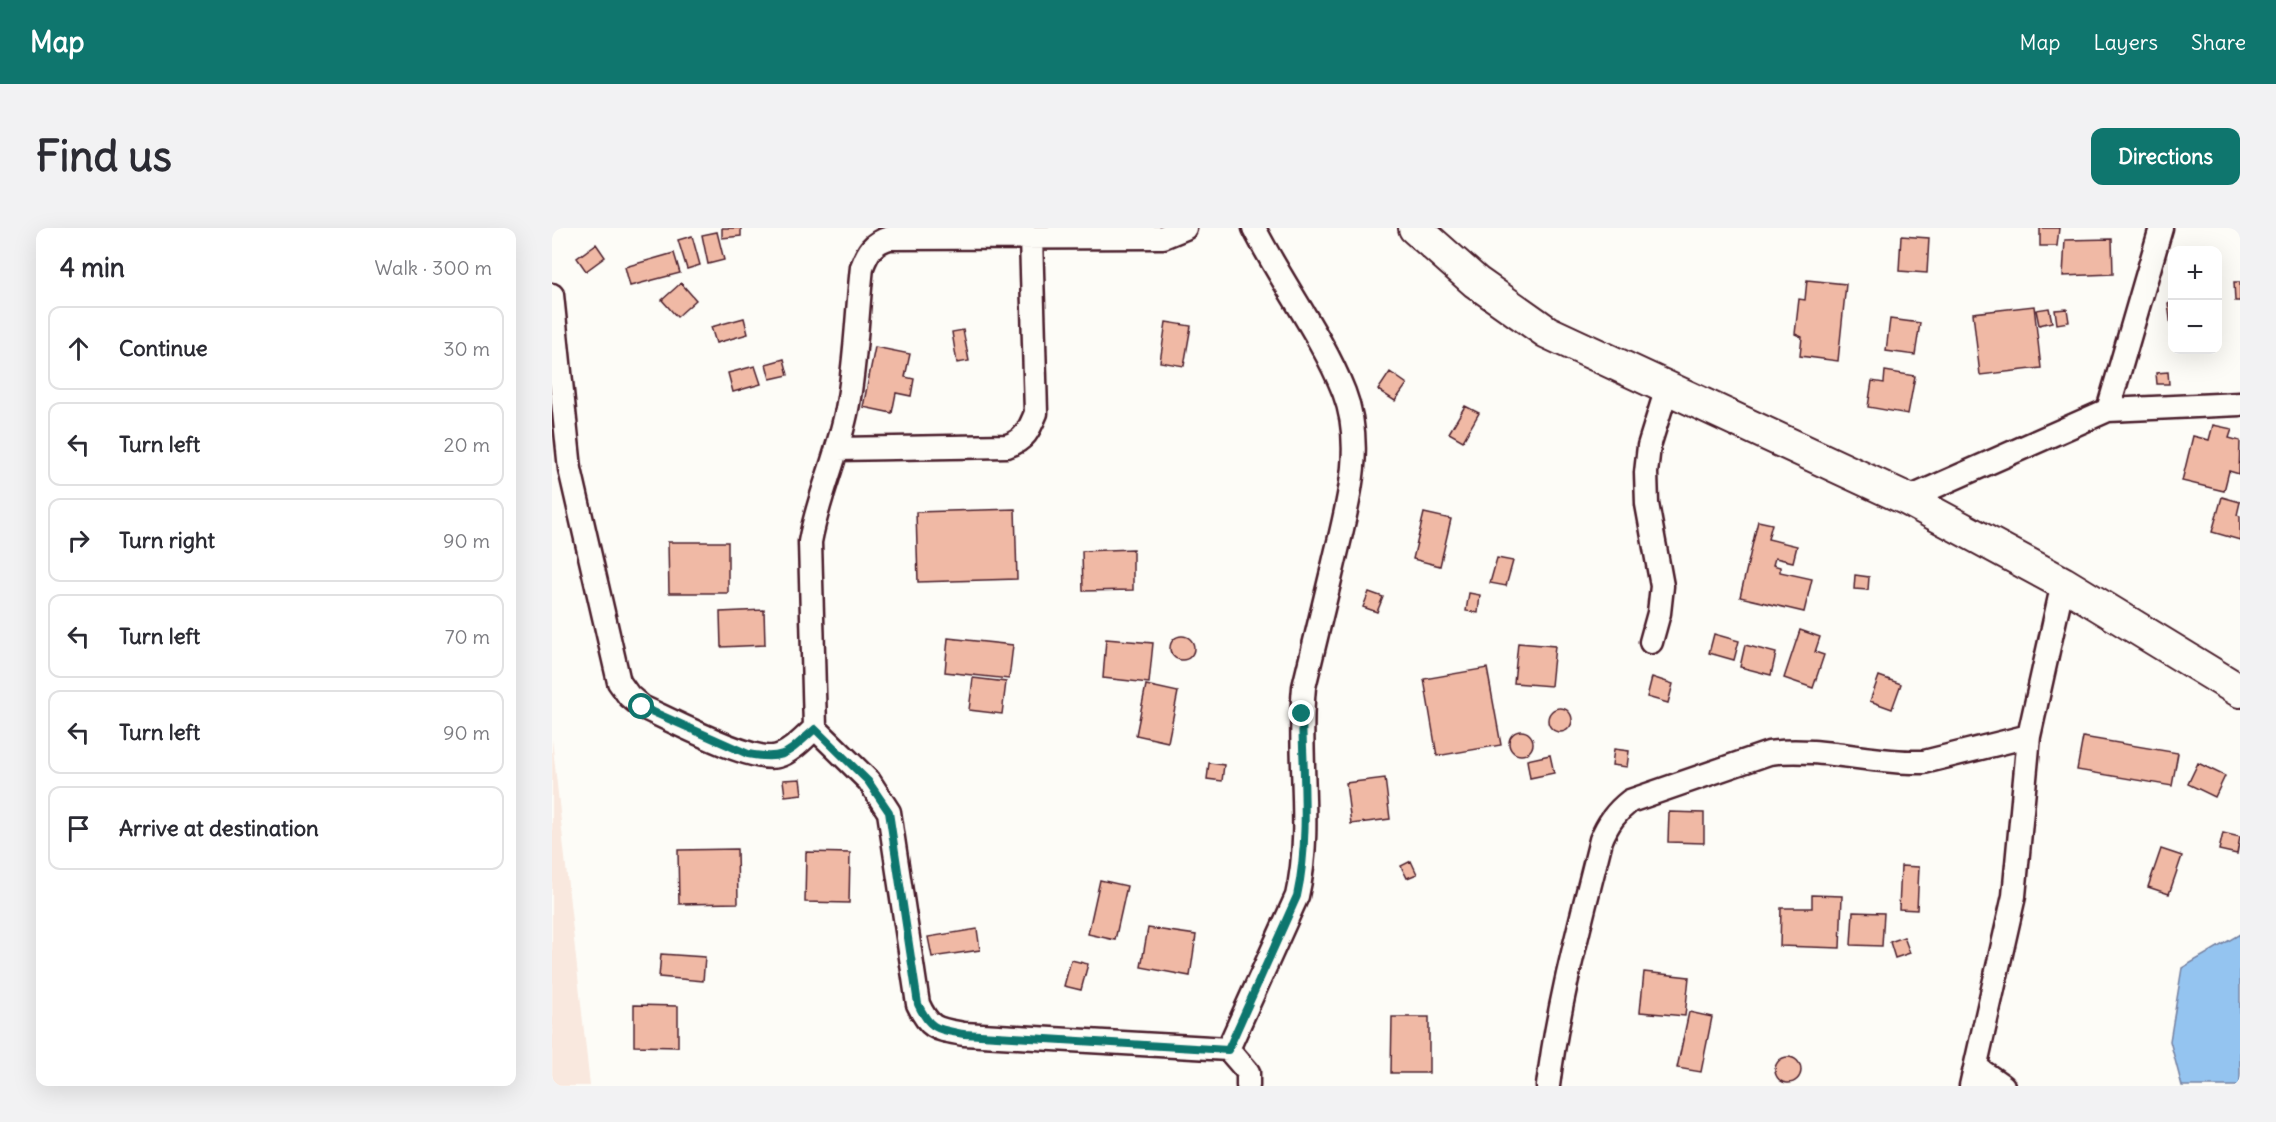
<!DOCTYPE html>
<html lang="en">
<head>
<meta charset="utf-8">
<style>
	body { margin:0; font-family:Delius,sans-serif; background:#f2f2f3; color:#2b2b33 }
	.controls { position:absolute; right:18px; top:18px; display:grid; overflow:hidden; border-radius:12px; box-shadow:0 6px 24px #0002 }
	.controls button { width:54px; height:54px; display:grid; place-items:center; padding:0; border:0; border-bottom:2px solid #e1e1e2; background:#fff; color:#2b2b33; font:30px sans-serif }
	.stop { position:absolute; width:18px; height:18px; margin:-14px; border:4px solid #0f766e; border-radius:50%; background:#fff }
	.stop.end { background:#0f766e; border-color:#fff; box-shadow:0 2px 6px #0008 }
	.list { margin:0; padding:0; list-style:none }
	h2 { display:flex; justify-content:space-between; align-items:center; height:78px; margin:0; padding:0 24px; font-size:26px }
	h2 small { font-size:20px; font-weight:400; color:#7c7c81 }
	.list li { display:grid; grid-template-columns:39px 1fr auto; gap:18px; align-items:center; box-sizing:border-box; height:84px; margin:0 12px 12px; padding:0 12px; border:2px solid #e1e1e2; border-radius:12px }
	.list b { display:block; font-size:22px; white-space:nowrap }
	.list em { font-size:20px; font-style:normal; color:#7c7c81 }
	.icon { flex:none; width:33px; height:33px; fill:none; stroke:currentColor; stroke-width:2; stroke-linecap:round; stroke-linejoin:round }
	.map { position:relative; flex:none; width:1688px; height:858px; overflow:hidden; border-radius:12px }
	header { display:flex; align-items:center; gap:36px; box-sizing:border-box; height:84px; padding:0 30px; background:#0f766e; color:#fff }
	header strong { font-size:28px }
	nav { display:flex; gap:33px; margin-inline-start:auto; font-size:21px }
	.intro { display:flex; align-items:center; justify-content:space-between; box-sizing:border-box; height:144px; padding:0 36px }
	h1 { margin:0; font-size:42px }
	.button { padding:15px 27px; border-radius:12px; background:#0f766e; color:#fff; font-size:21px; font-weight:700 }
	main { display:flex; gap:36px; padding:0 36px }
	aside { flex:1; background:#fff; border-radius:12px; box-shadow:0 6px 24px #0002 }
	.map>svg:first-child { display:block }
	.built { fill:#f9e8de }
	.water { fill:#94c4f0; stroke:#7682a1; stroke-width:1.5 }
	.building { fill:#f0b9a5; stroke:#4a1f2b; stroke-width:1.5 }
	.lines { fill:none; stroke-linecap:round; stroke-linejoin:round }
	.street-casing { stroke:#4a1f2b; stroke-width:27 }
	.secondary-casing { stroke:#4a1f2b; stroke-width:36 }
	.street { stroke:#fdfcf7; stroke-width:22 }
	.secondary { stroke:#fdfcf7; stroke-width:32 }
	.route { stroke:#0f766e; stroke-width:8 }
</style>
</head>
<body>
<header>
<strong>Map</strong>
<nav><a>Map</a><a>Layers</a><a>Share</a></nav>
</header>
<div class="intro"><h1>Find us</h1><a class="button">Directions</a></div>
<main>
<aside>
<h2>4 min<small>Walk · 300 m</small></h2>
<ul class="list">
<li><svg class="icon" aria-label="ahead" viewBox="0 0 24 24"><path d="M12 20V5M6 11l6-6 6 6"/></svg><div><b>Continue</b></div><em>30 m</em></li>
<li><svg class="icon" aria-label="left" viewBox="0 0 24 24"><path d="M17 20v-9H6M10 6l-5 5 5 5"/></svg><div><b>Turn left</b></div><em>20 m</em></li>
<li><svg class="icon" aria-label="right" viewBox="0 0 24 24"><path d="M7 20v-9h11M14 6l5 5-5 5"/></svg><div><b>Turn right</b></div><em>90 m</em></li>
<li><svg class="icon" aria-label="left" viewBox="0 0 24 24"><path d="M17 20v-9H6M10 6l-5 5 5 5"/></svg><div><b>Turn left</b></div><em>70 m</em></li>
<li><svg class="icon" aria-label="left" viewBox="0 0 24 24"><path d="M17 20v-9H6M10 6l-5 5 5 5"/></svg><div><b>Turn left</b></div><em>90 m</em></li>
<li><svg class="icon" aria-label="arrive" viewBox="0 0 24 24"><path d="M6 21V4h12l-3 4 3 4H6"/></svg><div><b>Arrive at destination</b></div></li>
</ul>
</aside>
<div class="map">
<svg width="1688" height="858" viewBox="0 0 1688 858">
	<rect width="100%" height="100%" fill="#fdfcf7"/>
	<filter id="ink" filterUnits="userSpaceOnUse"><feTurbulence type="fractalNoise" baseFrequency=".0167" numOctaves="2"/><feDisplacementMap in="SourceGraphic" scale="12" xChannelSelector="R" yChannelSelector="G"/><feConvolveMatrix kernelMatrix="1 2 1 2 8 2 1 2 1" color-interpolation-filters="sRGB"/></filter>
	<g filter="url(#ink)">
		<!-- built -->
		<path class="built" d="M0,511L38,858H0Z"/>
		<!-- water -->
		<path class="water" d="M1688,706V858H1630L1618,813L1630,740Z"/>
		<!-- building -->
		<path class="building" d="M170,0H189V8L170,10Z
			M1488,0H1507L1505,18H1488Z
			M165,4L172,32L156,36L150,7Z
			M140,8L148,37L135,41L126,12Z
			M1349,8L1377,10L1375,45L1347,43Z
			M1560,11L1561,46L1511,48L1513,12Z
			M44,16L53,29L34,43L25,30Z
			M122,25L128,45L78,58L73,39Z
			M1255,52L1294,56L1286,133L1248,128L1250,109L1243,106L1247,71L1253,72Z
			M1682,54H1688V73H1683Z
			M129,55L144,72L125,89L110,72Z
			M1620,74V107L1616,75Z
			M1482,78L1489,140L1428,147L1421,85Z
			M1497,80L1500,94L1487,97L1484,82Z
			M1515,81L1517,94L1505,96L1503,82Z
			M192,90L196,106L164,115L159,99Z
			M1338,91L1368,95L1363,127L1334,123Z
			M614,94L639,98L632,138L608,134Z
			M411,102L417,133L405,135L400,104Z
			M323,119L358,126L353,149L362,151L359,168L344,165L340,185L311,179Z
			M232,131L236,147L218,151L214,136Z
			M203,138L209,156L181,164L176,145Z
			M1333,143L1363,148L1356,186L1316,179L1320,153L1332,155Z
			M838,144L855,156L843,173L826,162Z
			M1616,144L1617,156H1605L1604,145Z
			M913,178L927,185L911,213L897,205Z
			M1661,197L1680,201L1677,210L1688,213L1687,246L1677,243L1672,263L1630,253L1641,208L1657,212Z
			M1670,269L1688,274L1685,287L1688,288V312L1660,304Z
			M463,281L465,351L366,354L364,284Z
			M872,285L899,291L888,338L861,331Z
			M1206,293L1220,296L1216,311L1245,318L1241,334L1223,330L1221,337L1228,339V344L1260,351L1252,384L1188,369Z
			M116,314H176V365H117Z
			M581,321V362L531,363L530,323Z
			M945,330L961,333L954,358L938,355Z
			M1303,347L1317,349L1316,362L1302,361Z
			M817,364L831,369L825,384L811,379Z
			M917,365L928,367L926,385L914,383Z
			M212,382L213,417L169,419L168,384Z
			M1248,402L1268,409L1263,424L1272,427L1261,460L1232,450Z
			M1162,406L1187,413L1182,432L1157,425Z
			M618 420a12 12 0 1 1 24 0a12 12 0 1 1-24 0Z
			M396,410L461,417L457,451L393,444Z
			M554,411L601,415L597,455L551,450Z
			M966,415L1003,418L999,458L962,455Z
			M1193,417L1224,425L1219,447L1188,439Z
			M935,440L949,517L885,528L872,451Z
			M1327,448L1349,456L1340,481L1318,473Z
			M1100,449L1121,456L1116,475L1095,469Z
			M421,450L454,454L450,486L417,482Z
			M594,457L626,464L616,514L584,507Z
			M996 492a12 12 0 1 1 24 0a12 12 0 1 1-24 0Z
			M957 515a12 12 0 1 1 24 0a12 12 0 1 1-24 0Z
			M1531,509L1626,525L1620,558L1525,542Z
			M1062,521L1077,523L1075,539L1060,537Z
			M998,527L1002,545L978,550L975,532Z
			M657,535L672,537L670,553L655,551Z
			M1646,535L1673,548L1663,569L1636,556Z
			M833,550L838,591L799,596L794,555Z
			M248,551L250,566L233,568L231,552Z
			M1117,584L1152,585V615L1116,614Z
			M1671,605L1688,609L1685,626L1667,622Z
			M185,621L186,675L127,676L126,622Z
			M1609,621L1630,628L1617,666L1596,659Z
			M254,624L298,625L297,675L253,674Z
			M859,633L865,646L855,650L849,638Z
			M1349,638L1367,639L1365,682L1347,681Z
			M548,652L575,658L563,712L536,706Z
			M1260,667L1290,668L1288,720L1228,718L1229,680H1260Z
			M1301,684L1332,685L1330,718L1299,717Z
			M596,700L644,707L638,748L589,739Z
			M425,701L428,722L380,729L376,709Z
			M1352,709L1358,725L1343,730L1338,714Z
			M109,726L153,729L151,753L107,749Z
			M519,732L536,736L529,762L512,758Z
			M1092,744L1137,749L1133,788L1088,784Z
			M82,777L126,778V819L82,818Z
			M1137,784L1160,789L1149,844L1125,840Z
			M840,789H877V845H839Z
			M1223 842a13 13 0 1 1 26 0a13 13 0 1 1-26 0Z"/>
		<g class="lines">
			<defs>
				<path id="street" d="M633,0L611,9L337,10C321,15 316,23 310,39C305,85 304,135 295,181C286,227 266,269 258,314L263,500L317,553L337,584L366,776C378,802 385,801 412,806L676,821
					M0,67L18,241L67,454L77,468L90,479C117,491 201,536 226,528C240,524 252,510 263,500
					M1556,182L1609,0
					M286,221L455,218C473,212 477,202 484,185L479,9
					M1355,271L1556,182L1688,176
					M1099,414L1107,385L1110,358L1095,276L1094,245L1097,218L1115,160
					M1424,839L1451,858
					M696,858V844L676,821L745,668C761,599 745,528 752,459C762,419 771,379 781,339C794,282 814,221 792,164C770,108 729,54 702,0
					M996,858C1006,775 1029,693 1049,612C1056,595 1064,584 1078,573L1217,525C1269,518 1321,536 1372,534L1477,508
					M1419,858L1462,668L1477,508L1511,355"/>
				<path id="secondary" d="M863,0L924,54L995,104L1355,271L1511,355L1688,463"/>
			</defs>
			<!-- street casing -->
			<use href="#street" class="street-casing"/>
			<!-- secondary casing -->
			<use href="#secondary" class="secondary-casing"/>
			<!-- street -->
			<use href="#street" class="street"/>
			<!-- secondary -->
			<use href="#secondary" class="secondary"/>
		</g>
	</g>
	<g class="lines" filter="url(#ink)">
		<!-- route -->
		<path class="route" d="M90,479L196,526C234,533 236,524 263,501L316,553L337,584L366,776C378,802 385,801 412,806L676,822L745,668C758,609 751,546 750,486"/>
	</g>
</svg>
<div class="controls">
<button>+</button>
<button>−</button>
</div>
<div class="stop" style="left:90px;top:479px"></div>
<div class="stop end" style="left:750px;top:486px"></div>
</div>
</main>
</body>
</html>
